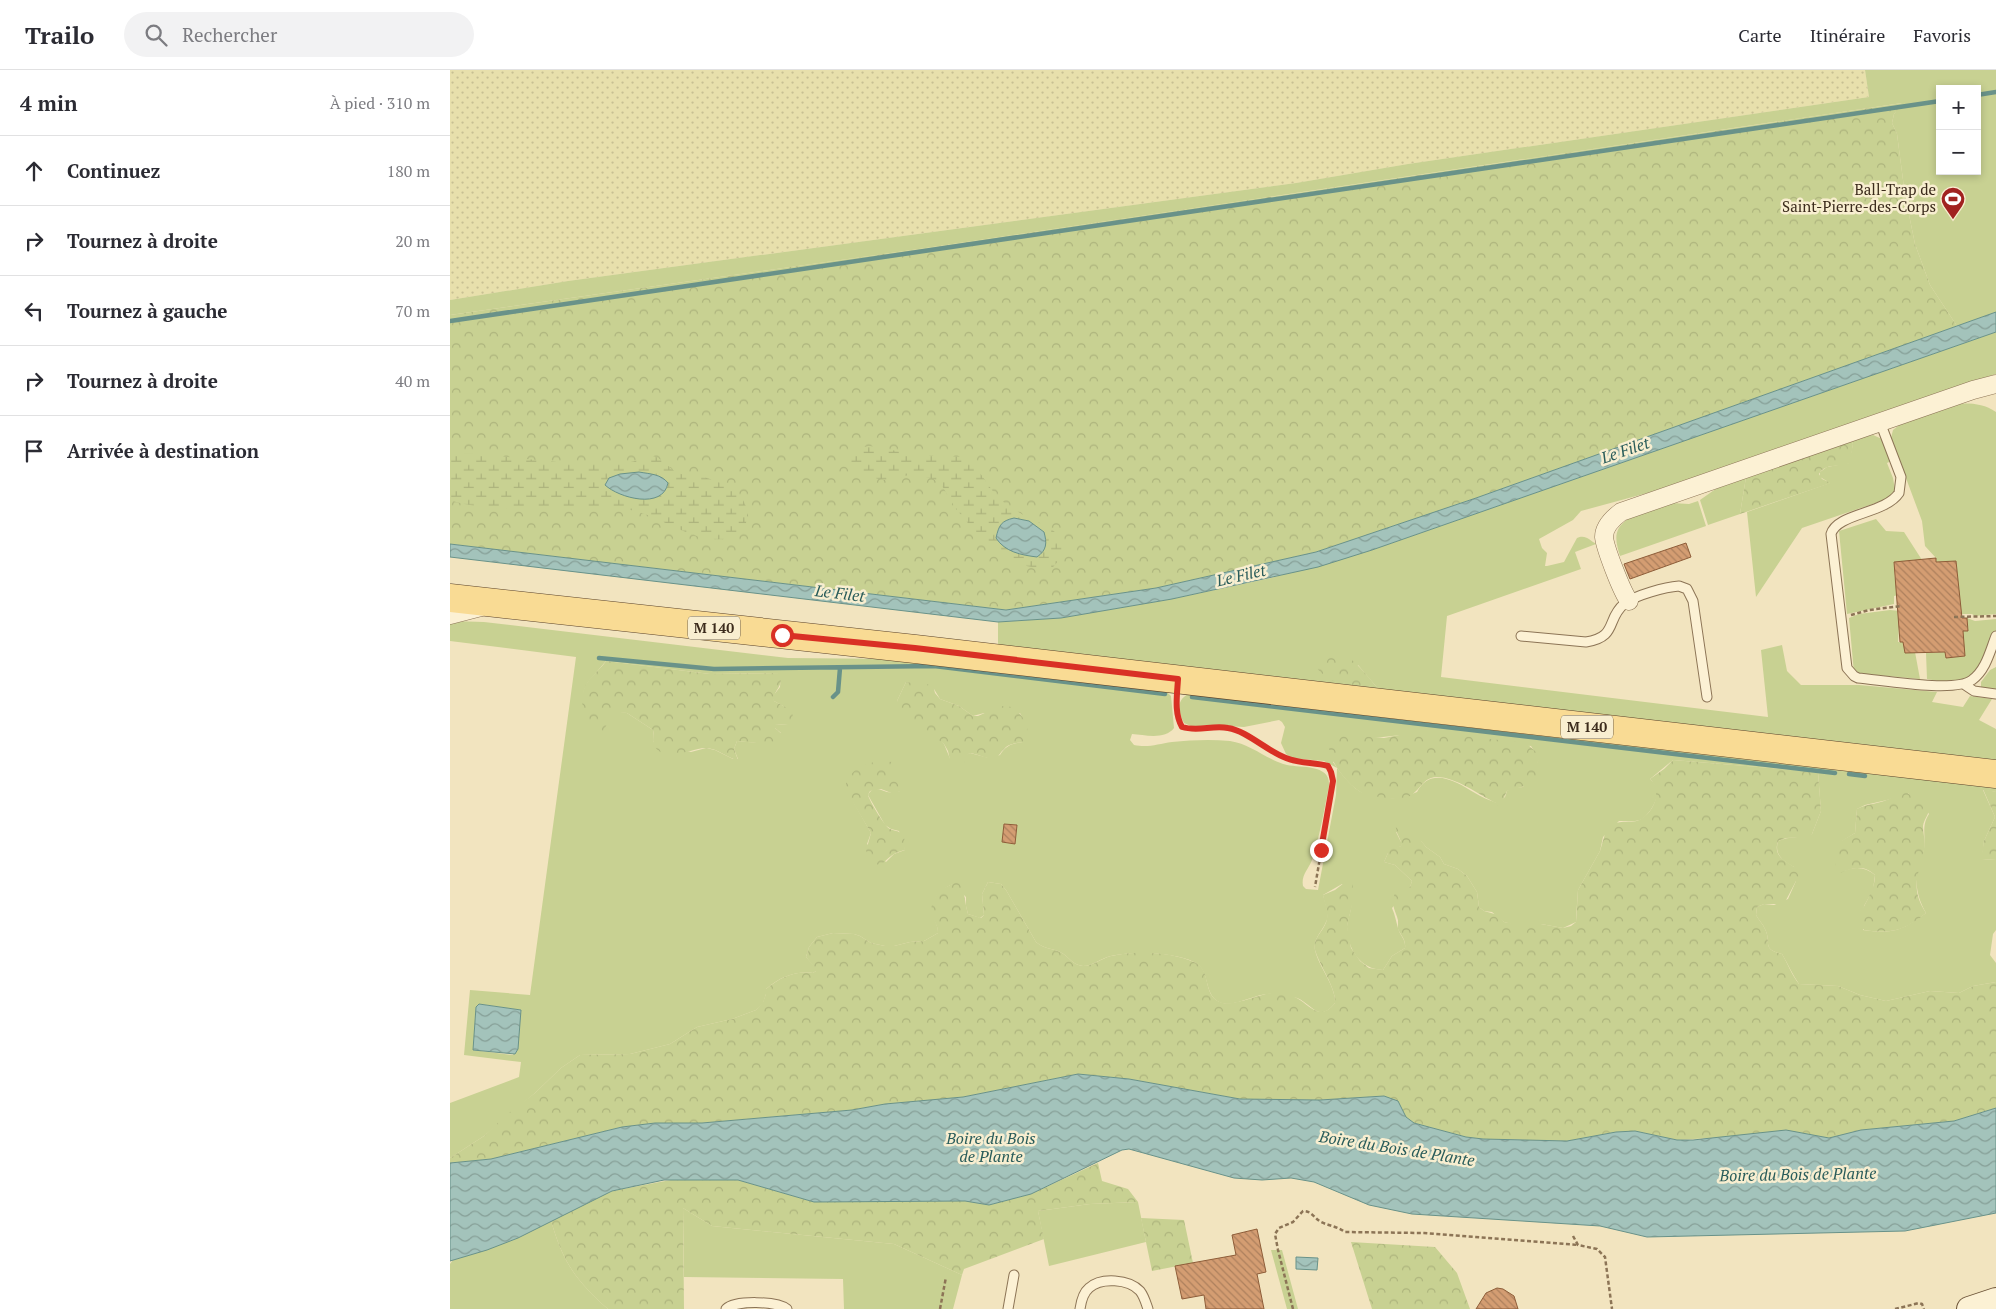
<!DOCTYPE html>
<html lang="fr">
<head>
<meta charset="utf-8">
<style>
	body { margin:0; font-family:"PT Serif",serif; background:#f2f2f3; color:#2b2b33 }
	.controls { position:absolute; right:15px; top:15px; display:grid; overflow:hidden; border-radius:0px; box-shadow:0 2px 8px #0003 }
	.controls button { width:45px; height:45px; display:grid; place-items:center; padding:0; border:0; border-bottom:1px solid #e1e1e2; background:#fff; color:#2b2b33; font:25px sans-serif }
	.stop { position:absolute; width:15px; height:15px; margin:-11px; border:4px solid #d93025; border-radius:50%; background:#fff }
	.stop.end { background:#d93025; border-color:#fff; box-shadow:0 1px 5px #0008 }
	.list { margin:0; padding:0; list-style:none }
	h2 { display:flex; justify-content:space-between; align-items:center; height:65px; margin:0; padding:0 20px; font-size:21px }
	h2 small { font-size:16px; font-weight:400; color:#7c7c81 }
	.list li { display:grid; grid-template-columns:32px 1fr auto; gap:15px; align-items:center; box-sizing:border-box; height:70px; padding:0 20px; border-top:1px solid #e1e1e2 }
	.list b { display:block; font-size:19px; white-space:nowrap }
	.list em { font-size:16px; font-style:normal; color:#7c7c81 }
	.icon { flex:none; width:28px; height:28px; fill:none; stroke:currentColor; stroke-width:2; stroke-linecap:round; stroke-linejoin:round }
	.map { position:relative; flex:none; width:1546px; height:1239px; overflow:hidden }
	header { display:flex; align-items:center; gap:30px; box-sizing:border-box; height:70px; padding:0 25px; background:#fff; border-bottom:1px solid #e1e1e2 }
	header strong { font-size:24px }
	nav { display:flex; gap:28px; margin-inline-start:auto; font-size:18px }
	.search { width:350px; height:45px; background:#f2f2f3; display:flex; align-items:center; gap:12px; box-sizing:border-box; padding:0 18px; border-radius:28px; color:#7c7c81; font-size:19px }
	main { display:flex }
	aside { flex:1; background:#fff }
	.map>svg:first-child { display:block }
	.farmland { fill:url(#farmland-dots) }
	.green { fill:#c8d192; fill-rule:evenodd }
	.forest { fill:url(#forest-crowns) }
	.wetland { fill:url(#wetland-marsh) }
	.water { fill:url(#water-waves); stroke:#699289 }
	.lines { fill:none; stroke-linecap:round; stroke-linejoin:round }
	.stream { stroke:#699289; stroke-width:4.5 }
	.building { fill:url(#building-back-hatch); stroke:#8e5d39 }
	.lane-casing { stroke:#8c7456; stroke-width:11 }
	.street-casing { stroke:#8c7456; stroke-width:19 }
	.secondary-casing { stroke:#6e5539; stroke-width:26 }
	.primary-casing { stroke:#5a422b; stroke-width:29 }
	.path { stroke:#8c7456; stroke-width:2.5; stroke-dasharray:4 2.5; stroke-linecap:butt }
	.lane { stroke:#fcf1d4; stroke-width:9 }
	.street { stroke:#fcf1d4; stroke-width:18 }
	.secondary { stroke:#fcf1d4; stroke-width:24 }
	.primary { stroke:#f9db94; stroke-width:28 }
	.route { stroke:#d93025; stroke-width:6 }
	.labels { text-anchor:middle; stroke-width:5; stroke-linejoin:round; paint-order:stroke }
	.shield { fill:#f8eed0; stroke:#746652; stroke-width:1 }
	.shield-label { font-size:14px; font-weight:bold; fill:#3b2b1c }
	.poi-label { font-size:15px; fill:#3b2b1c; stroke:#f8eed0; text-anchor:end }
	.water-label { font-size:16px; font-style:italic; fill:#295c5a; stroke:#f8eed0 }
</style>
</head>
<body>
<header>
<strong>Trailo</strong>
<div class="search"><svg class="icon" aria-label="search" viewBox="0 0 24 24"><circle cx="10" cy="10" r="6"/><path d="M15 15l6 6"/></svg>Rechercher</div>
<nav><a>Carte</a><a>Itinéraire</a><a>Favoris</a></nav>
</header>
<main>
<aside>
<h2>4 min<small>À pied · 310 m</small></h2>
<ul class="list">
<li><svg class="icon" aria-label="ahead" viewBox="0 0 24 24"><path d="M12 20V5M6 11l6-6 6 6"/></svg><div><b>Continuez</b></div><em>180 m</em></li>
<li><svg class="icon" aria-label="right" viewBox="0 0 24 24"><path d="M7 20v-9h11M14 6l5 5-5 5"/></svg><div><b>Tournez à droite</b></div><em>20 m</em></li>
<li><svg class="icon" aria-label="left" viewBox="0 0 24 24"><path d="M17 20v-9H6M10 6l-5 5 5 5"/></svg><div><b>Tournez à gauche</b></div><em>70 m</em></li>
<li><svg class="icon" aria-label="right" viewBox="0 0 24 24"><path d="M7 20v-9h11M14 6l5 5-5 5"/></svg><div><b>Tournez à droite</b></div><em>40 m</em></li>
<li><svg class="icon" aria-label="arrive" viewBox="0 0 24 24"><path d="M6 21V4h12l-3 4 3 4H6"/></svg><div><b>Arrivée à destination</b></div></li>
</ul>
</aside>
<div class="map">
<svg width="1546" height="1239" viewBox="0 0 1546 1239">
	<defs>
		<pattern id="farmland-dots" width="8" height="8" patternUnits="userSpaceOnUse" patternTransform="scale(1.25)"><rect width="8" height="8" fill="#e8e0ac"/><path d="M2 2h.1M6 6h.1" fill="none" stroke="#c8c093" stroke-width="1.8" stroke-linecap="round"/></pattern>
		<pattern id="forest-crowns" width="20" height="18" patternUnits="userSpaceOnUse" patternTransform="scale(1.25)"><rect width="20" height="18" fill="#c8d192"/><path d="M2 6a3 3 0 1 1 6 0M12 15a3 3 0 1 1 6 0" fill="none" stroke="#adb47d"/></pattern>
		<pattern id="wetland-marsh" width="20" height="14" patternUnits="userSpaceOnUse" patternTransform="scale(1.25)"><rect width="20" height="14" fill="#c8d192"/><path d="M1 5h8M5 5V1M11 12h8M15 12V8" fill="none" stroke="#adb47d"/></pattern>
		<pattern id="water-waves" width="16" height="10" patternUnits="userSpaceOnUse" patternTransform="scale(1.25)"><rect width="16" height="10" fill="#a3c3bb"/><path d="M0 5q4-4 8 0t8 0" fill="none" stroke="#869f97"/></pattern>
		<pattern id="building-back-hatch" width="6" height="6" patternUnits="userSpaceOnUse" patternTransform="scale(1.25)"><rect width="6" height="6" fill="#d49d72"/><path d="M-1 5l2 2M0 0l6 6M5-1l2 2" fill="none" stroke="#ad805d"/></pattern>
	</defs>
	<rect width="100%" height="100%" fill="#f2e4bf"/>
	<!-- farmland -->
	<path class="farmland" d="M0,0H1415L1419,27L958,94L846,113L118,211L0,230Z"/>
	<!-- green -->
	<path class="green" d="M1415,0H1546V242L1507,256L1480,215L1465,174L1455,125L1447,64L1442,53L1444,44L1452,33L469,179L0,245V230L118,211L846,113L958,94L1419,27ZM1490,19H1527V101H1490Z
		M1546,262V304L1201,422L1131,441L1123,450L1089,469L1092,478L1097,483L1095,496H1097L1114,492L1127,468C1135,464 1140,470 1146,474L1125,482L1131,499L997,546L991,607L1318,647L1311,580L1332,575L1337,601L1351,615H1409L1487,622L1482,632L1513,637L1520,626L1542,629L1529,650L1546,659V691L930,621L908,595L896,617L548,575V552L611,548L722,529L821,508L922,480Z
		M1504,334C1519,333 1533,333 1546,342V544L1525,546L1522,544H1504L1510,531L1506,491L1486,492V488L1475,476L1472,451L1441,368L1443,360L1453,352Z
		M1423,365L1432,369L1441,391L1437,393L1443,408L1445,420L1437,429L1352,458L1306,527L1297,442L1380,413L1370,407V402L1377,397L1399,393L1403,374L1401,370Z
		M1296,407L1290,444L1258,455L1250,430L1267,418Z
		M1248,431L1256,456L1170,486C1165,470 1163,459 1178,449L1222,433L1239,434Z
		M1426,449L1436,461L1454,462L1472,490L1444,492L1445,510H1453L1454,524L1444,526V534L1397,544L1389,461Z
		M1440,540L1450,541L1448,572H1453L1465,582L1470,609L1404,603L1399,548L1409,544Z
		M1517,548L1525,551L1546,549V561L1529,601L1523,607L1498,613L1477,609L1476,583L1495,582L1513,561H1518Z
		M3,551L34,552L338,588L446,589L715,620L721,626L724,658C715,670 695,665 682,664L680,670L684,675C698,678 708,674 722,672C741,670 761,669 780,671C801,674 817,690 837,695C852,698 881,694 879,716C874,740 870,766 862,790C858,800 851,805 853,816L856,819L868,820L886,725L887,698L874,691L842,688L836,684L831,673L835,657L832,652L829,650L794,657L759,655L743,657L734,653C728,642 726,631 738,624L1518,714L1546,718V722L1533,720L1545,747L1534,771L1532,789L1546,790V860L1543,864L1540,885L1546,893V912L1523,916L1509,923L1480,921L1436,931L1410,925L1388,916L1349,914C1342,904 1338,894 1332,884C1311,879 1322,873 1315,859C1313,854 1308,849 1306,845L1307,837L1314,834L1324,835L1338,829L1346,811L1344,797C1333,791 1324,785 1328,771C1340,766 1351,768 1362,764L1371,741L1368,702L1223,690L1200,709C1203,712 1206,715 1207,719C1209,729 1199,746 1190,750C1184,752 1175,751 1169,751L1153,767L1150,781L1128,820L1126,848V852L1113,858L1091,854L1066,855L1054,852L1042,842L1034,841L1029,837L1027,822L1017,806L1008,799L994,794L990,787L976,777L971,771L946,762L951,772V776L938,783L934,792L945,795L962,811L960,817L942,838C945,845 946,851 948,858C950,866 956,869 955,878L942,886L933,900C910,899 898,880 897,857C897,852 900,845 901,838C902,832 900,826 902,819L892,814L873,825C875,833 880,844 876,852C872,862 863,868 865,880C869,898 886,916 885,933C869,954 861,933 847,928C840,926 832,926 824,924C808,921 784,939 769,932C753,924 761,900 744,892C724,882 683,881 661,886C651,888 643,896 633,896C622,895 619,886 610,882C602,878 594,879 586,872L556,820L551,814L538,812L532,824L534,845L530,848L518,844L516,836V827L503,814C485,822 480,831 485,851C487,856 488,858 488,863L474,871L460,872L444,876H435L421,873L410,866L404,864L383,863L367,867L359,877L356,887L366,898V901L363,903C345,901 330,907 316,919V924L313,933L306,940L282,949L247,957L220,974L180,984L130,985L111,998L85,1023L34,1066L0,1088V1033L69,1007L71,992L14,985L20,920L80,925L126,587L0,571V552ZM156,591L260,604L331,603L330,617L323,626L324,631L335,637L338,655L325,654V658L331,663L309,673L287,671L284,679L288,689H283L265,680L256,678L241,682L203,672V660L177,643L164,641L160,646L133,637L134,620L138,612ZM456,612L484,619L490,629L509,636L523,646L534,643H570L573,649V672C562,673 555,676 550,685L539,688L520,683L501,691L494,674L447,631ZM951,665L1081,676L1089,689L1073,717L1062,718L1057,721L1055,727L1047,733C1039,730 1031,727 1025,723C1006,711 980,696 967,722C947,731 942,729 922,724C919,723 916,723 914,723C903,720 889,701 883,692L924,668ZM396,713L450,721C446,722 441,723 437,722C429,719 423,716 418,725L435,755L441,759L449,761L455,780L444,784L436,792L417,774L421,763L396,719ZM1458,723C1466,733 1471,731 1479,744C1471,756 1476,766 1474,779C1473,784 1470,789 1469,794C1464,812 1467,827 1476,843C1451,861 1444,864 1413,860L1414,836L1423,820L1425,805C1416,797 1405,796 1394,801L1392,771L1405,763L1407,739L1415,735L1437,730ZM554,754L567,755L565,774L552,772ZM29,934L71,940L63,985L23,980L26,937Z
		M1546,597V622L1531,618V612L1540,600Z
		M688,1132L696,1172L599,1196L588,1141L640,1134Z
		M233,1138L262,1156L444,1174L512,1205L503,1239H394L393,1209L234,1207Z
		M101,1150C112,1191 126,1211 158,1239H0V1194L3,1190L68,1168Z
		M821,1180H832L848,1239H837Z"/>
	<!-- forest -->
	<path class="forest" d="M1453,33L1444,44L1442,53L1447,64L1455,125L1465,174L1480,215L1507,256L1026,428L866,482L706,518L556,540L0,474V245L469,179Z
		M1401,370L1403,374L1400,393C1389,398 1376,392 1369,404L1372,409L1381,413L1290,444L1296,407Z
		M881,580C899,580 919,608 930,621C907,618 881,617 866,597C867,587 873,585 881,580Z
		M156,591L260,604L331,603C333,619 323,619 324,631L343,641L342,652L338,655L325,654V658L335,667L334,672L328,675L287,671L284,679L288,690C276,688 268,678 255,678C243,678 213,694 204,675C202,671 204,664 203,660L177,643L164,642L152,663C135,661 129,634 134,619C137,609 150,600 156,591Z
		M456,612L483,615L485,623L490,629L509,636L523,646H528L550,636L563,637C574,647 583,659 573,672C566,673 558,674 554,679C550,682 550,686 545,688C538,690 528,684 520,683L515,686L514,693H509L501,695L498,681L494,674L450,641L447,631Z
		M970,661L1076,673L1086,682L1090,689L1087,693L1088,703L1082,714L1057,721L1049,738L1046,733C1029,725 1006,707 987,707C969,707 970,728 949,729C943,730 917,725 912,723C897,715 871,683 881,666L887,664L934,668Z
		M1223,690L1368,702L1371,741L1362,764L1358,767L1336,768L1328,771C1323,786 1334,790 1344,797C1349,801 1352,806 1355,811H1346L1334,834H1314L1307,837L1306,845C1308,849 1313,854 1315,859C1322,873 1311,879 1332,884C1338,894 1341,904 1349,914L1388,916L1410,925L1436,931L1480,921L1509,923L1523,916L1546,912V1038L1504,1051L1411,1060L1379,1068L1365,1066L1276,1067L1227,1070L1185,1061L1166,1062L1117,1071L1033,1069L1016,1067L964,1053L956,1047L951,1038L934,1026L870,1030L790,1029L679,1009L628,1004L513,1027L435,1034L402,1040L252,1053H205L172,1057L41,1089L0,1093V1088L34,1066L55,1046L85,1023L111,998L130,985L180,984L220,974L247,957L282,949L306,940L313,932L316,924V919C331,907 344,901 363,903L366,901L365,898L356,887L359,877L367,867L383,863L404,864L410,866L421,873L435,876H444L460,872L474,871L488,863C488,855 484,852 482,845C479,837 485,825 491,820C496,816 503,815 508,810C516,824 514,830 518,844L531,848L534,845L532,824L538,812L551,814L556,820L586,872C594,879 602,878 610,882C619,886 622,895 633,896C643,896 652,888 661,886C684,880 723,882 744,892C761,899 753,920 766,930C780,941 811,921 828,923C835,923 844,926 850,930C863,939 871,950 885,933C886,917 870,897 865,880C862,867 876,860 877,848C878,841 874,832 873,825L885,820L903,806L902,835L897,856L901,878L910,891L919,898L933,900L942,886L955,878C956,869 951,866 948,859C948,856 948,853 948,850C945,839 940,834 945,823L960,817L962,811L945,795L934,792L938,783V776L945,778L951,776C952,768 945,764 946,756L949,753L954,754L961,758L976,777L990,787L994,794L1008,799L1017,806L1027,822L1029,837L1034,841L1048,845L1054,852L1059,853L1091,854L1113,858L1121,856L1126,852L1128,820L1150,781L1157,757C1172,748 1181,755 1191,749C1205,741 1212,720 1200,709L1214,699Z
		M428,691L443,692C449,702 454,710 450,721L444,724L431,719L420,721L418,725C419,730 435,757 440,759C445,761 449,761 454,765L455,780C451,781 447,782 444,784C434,790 432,799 420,792L416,781L421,763L395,719C397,701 411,695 428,691Z
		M1452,719L1479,738C1479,745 1474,749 1473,756C1473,764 1476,772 1474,780C1468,806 1460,818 1476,843C1454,861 1442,864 1414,860L1409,854C1410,836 1425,824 1425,805C1412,793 1400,799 1385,805L1387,778L1391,771L1405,763L1407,739C1420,732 1441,734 1448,721Z
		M1533,719L1546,722V790L1531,789L1534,771L1545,747Z
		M648,1093L652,1111L678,1119L688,1132L640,1134L588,1141L594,1169L514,1199L512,1205L444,1174L262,1156L233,1138L234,1239H158C126,1211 112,1191 101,1150L162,1121L226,1109L288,1110L364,1132L515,1131L539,1135L581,1124Z
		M691,1148L734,1150L743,1193L702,1201Z
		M901,1172L985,1177L1007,1203L1020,1239H922Z"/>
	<!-- wetland -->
	<path class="wetland" d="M420,376L468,385L514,387C528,394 538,419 552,431C560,437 570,443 579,448C588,453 602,456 608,466C615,477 612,488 603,497L586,498L563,493L545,480L529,466L506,439L491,414L483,409L461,404L446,409L434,410L409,405L401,397L402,382L408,378Z
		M18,383C64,387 112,395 158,394C169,394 181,393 191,389C196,388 201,385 206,387C215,391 221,401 231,404C237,405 244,405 250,406C281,414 309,429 292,464C251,483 215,445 176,439C119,429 53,448 0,430V384Z"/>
	<!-- water -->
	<path class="water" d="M1546,242V262L922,480L868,497L722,529L611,548L548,552L0,487V474L556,540L706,518L866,482L1026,428Z
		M189,402C200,404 211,404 218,413C213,440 169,428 155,415L159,408L170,404Z
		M564,448L579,451L594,462C597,473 597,480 587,487C571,485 555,482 546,468C549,455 551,451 564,448Z
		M29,934L71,940L68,979L65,984L23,980L26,937Z
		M628,1004L679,1009L790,1029L870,1030L934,1026L948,1031L956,1047L964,1053L1016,1067L1033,1069L1117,1071L1166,1062L1185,1061L1227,1070H1243L1336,1060L1379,1068L1411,1060L1504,1051L1546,1038V1143L1455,1161L1197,1167L1150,1156L962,1144L919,1135L864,1112L841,1108L812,1110L784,1108L679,1079L672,1080L581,1124L539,1135L515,1131L364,1132L288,1110H214L162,1121L68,1168L37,1180L0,1191V1093L41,1089L172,1057L205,1053H252L402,1040L435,1034L513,1027Z
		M846,1187L868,1188L867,1200L846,1199Z"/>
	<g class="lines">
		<!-- stream -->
		<path class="stream" d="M1527,25L1546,22
			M0,251L1490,31
			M149,588L264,599L484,596L715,624
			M383,627L388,622L390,598
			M742,627L1385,703
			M1399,704L1415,706"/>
	</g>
	<!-- building -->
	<path class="building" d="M1236,473L1241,487L1180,509L1174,494Z
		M1486,488V492L1506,491L1512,548H1517L1518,561H1513L1515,586L1496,588L1495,582L1455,583L1453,572H1450L1444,492Z
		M554,754L567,755L565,774L552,772Z
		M807,1159L816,1202L807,1204L814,1239H756L754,1225L732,1229L725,1196L786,1185L782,1165Z
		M1047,1218L1053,1219L1064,1226L1068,1239H1026L1036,1223Z"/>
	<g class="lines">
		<defs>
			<path id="lane" d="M1430,352L1451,407L1449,423C1435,444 1387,443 1381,464L1397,598L1404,606L1408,608C1432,610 1505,623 1522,610C1536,600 1540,581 1546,566
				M1071,566L1136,572C1168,567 1156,549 1174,534C1185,525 1216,517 1229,516L1237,519L1243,531L1257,627
				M1515,615L1524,621L1546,624
				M276,1239C285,1230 327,1231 337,1239
				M558,1239L564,1205
				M630,1239C631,1232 633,1223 639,1218C651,1207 679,1209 690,1221C694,1226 696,1233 698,1239"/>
			<path id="street" d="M1179,531C1172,522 1155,478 1154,467C1154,456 1163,448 1171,442L1523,320L1546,314
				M0,545L31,537"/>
			<path id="secondary" d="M1519,1239L1546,1230"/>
			<path id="primary" d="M0,528L465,579L1546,704"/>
		</defs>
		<!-- lane casing -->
		<use href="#lane" class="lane-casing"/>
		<!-- street casing -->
		<use href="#street" class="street-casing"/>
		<!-- secondary casing -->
		<use href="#secondary" class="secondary-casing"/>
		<!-- primary casing -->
		<use href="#primary" class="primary-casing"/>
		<!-- path -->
		<path class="path" d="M1401,545L1419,540L1451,536
			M1504,547L1546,546
			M726,631L728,651L732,657C748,662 762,655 778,657C797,661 817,681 836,688C845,692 874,694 878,696C882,700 882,706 883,711L865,817
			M1123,1166L1128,1175L1147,1179L1155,1187L1162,1239
			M490,1239L496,1207
			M843,1239L828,1180L825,1164L829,1158L843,1152L853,1141C862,1141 864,1148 871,1152C879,1156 887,1156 895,1162L974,1163L1128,1175
			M1445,1239L1469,1233L1472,1234L1474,1239"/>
		<!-- lane -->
		<use href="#lane" class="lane"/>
		<!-- street -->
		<use href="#street" class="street"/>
		<!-- secondary -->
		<use href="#secondary" class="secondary"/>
		<!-- primary -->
		<use href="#primary" class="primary"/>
	</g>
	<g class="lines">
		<!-- route -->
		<path class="route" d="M332,565L465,578L728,609C727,626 724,643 732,657C748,662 762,655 778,658C797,661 817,681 836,688C850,694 864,692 878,696L881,702L883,711L871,780"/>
	</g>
	<!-- icons -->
	<defs>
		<symbol id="stadium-pin" viewBox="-11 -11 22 30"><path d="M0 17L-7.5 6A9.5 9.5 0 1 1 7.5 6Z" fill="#a12220" stroke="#f8eed0"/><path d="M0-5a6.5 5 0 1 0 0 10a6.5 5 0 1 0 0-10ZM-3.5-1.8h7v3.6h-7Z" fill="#fff"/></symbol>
	</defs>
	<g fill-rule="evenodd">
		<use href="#stadium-pin" x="1489" y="115" width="28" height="38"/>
	</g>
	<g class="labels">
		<!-- shield labels -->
		<g class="shield">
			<rect x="238" y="546.5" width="52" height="23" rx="4"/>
			<rect x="1111" y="645.5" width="52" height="23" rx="4"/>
		</g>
		<g class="shield-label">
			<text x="264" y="563">M 140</text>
			<text x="1137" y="662">M 140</text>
		</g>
		<!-- poi labels -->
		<g class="poi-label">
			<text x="1486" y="125">Ball-Trap de<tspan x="1486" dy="17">Saint-Pierre-des-Corps</tspan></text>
		</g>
		<!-- water labels -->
		<g class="water-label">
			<text transform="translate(1175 380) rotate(-19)" y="6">Le Filet</text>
			<text transform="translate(791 505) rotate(-13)" y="6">Le Filet</text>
			<text transform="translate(390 523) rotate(7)" y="6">Le Filet</text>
			<text x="541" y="1074">Boire du Bois<tspan x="541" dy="18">de Plante</tspan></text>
			<text transform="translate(947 1078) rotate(9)" y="6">Boire du Bois de Plante</text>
			<text transform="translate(1348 1104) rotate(-1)" y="6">Boire du Bois de Plante</text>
		</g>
	</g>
</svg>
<div class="controls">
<button>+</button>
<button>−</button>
</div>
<div class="stop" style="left:332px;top:565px"></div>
<div class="stop end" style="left:871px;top:780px"></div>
</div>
</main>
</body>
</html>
